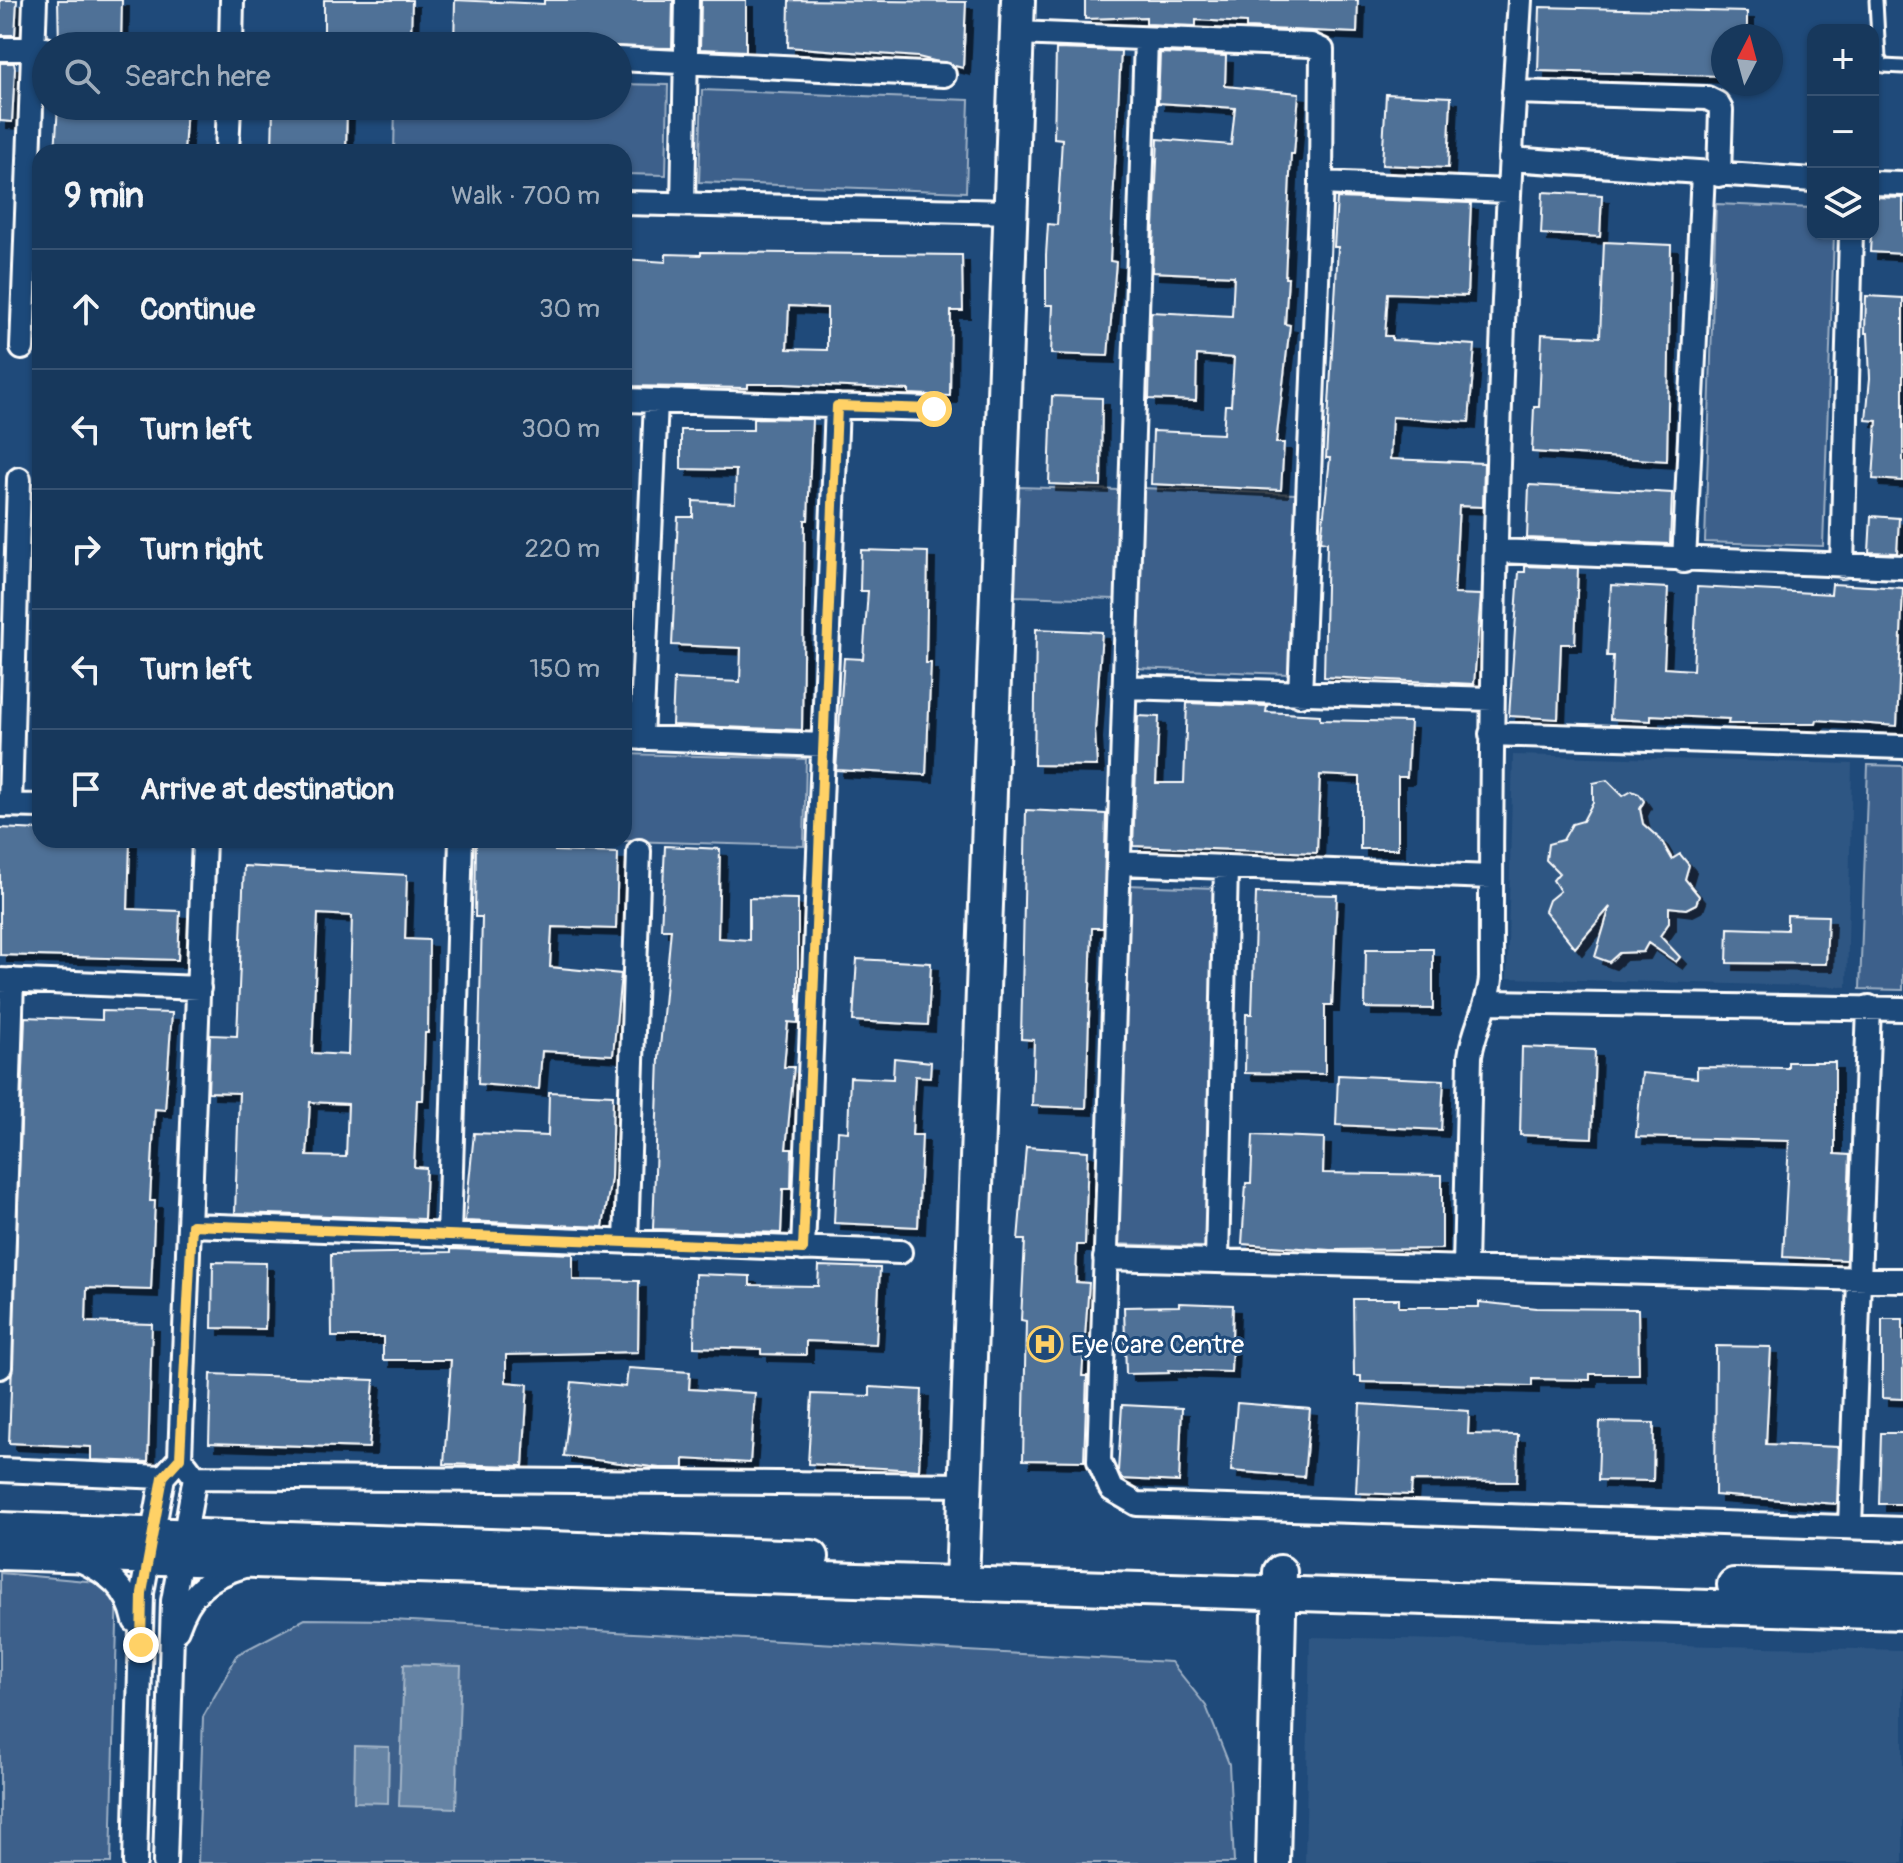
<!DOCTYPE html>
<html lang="en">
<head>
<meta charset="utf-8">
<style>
	body { margin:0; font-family:Pangolin,sans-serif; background:#203f62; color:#f1f3f6 }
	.controls { position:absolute; right:24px; top:24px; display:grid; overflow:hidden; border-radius:16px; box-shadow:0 2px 6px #0004 }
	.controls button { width:72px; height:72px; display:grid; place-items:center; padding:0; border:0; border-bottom:2px solid #365272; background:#17385c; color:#f1f3f6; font:40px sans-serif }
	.compass { position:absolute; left:1711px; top:24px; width:72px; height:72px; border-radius:50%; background:#17385c; box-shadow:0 2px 6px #0004; rotate:6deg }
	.stop { position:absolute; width:24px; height:24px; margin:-18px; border:6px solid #ffd166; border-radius:50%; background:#fff }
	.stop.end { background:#ffd166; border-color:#fff; box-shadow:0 2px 8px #0008 }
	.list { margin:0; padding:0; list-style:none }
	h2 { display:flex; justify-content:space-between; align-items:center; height:104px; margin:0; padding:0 32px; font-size:34px }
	h2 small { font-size:26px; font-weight:400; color:#9eacbb }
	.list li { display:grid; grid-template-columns:52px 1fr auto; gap:24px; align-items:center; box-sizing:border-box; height:120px; padding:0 32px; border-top:2px solid #365272 }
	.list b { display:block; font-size:30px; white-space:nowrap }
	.list em { font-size:26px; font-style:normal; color:#9eacbb }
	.icon { flex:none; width:44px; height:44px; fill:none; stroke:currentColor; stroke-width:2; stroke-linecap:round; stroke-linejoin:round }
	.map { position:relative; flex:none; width:1903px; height:1863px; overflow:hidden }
	.search { position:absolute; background:#17385c; box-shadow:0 2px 6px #0004; left:32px; top:32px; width:600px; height:88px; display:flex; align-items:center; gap:20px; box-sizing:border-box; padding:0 28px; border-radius:44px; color:#9eacbb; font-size:30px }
	.panel { position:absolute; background:#17385c; box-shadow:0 2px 6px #0004; left:32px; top:144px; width:600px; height:704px; border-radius:24px }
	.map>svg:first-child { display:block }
	.built { fill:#2e5683 }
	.green { fill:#3c618b; stroke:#9eb0c5; stroke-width:2 }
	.water { fill:#6583a4; stroke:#a3b5c8; stroke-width:2 }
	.building { fill:#507197; stroke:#fff; stroke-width:2; fill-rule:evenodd; filter:url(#shadow) }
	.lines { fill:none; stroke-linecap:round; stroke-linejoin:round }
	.lane-casing { stroke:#fff; stroke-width:17 }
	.street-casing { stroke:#fff; stroke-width:28 }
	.secondary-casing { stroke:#fff; stroke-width:38 }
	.lane { stroke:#1f4a7a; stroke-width:11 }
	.street { stroke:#1f4a7a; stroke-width:22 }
	.secondary { stroke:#1f4a7a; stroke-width:32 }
	.route { stroke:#ffd166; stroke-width:10 }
	.labels { text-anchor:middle; stroke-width:6; stroke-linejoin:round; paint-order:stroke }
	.poi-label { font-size:26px; fill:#fff; stroke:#1f4a7a; text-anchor:start }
</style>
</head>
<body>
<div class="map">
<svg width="1903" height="1863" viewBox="0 0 1903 1863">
	<defs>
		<filter id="shadow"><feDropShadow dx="7" dy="7" stdDeviation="0" flood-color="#0009"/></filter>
	</defs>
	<rect width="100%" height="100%" fill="#1f4a7a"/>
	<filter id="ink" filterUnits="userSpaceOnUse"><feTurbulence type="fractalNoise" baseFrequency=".0125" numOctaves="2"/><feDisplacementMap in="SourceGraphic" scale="16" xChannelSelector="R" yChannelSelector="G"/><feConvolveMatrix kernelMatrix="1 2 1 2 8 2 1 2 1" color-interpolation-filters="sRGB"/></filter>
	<g filter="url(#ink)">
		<!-- built -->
		<path class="built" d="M1513,755L1852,764L1847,987L1507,978Z
			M1310,1637L1903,1650V1863H1305Z"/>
		<!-- green -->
		<path class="green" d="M618,84L668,85L666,175L624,174V152H394L395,106H618Z
			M702,90L969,100L966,192L699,182Z
			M1716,204L1813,208V234H1834L1823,546L1705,542Z
			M1017,487L1119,490L1116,599L1014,596Z
			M1141,488L1296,494L1289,674L1134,668Z
			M624,754L806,759L804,846L591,840H624Z
			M1868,765L1903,766V990L1860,989Z
			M1126,885L1216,888L1205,1247L1115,1244Z
			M0,1573L118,1584L111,1863H0Z
			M305,1619L392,1620L1171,1662L1206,1706L1229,1764L1234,1863H198L203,1717L238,1654Z"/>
		<!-- water -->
		<path class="water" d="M404,1664L461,1666L456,1808L399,1806Z
			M355,1746L389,1747L388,1803L354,1802Z"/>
		<!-- building -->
		<path class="building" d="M0,0H17L15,35H0Z
			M58,0H122L121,46H59Z
			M324,0H412L411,39L324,38Z
			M455,0L544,4V0H673L672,48L454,46Z
			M701,0H746V51L700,49Z
			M789,0L966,2L963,68L918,57L788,47Z
			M1085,0H1358L1357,33L1246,28V23L1196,20V26L1146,24V17L1085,19Z
			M1540,7L1747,12V36H1723V76L1538,71Z
			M1056,49L1121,51L1110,261L1116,262L1108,356L1051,354L1053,305H1046V255L1048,224L1057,225L1062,139L1054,138Z
			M1160,53L1226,56L1225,86L1299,93L1294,154H1291L1285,278H1288L1285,324L1290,325L1276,443H1284L1281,490L1151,484L1153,431L1223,434L1225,405H1231L1234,358L1197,355L1196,401L1149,399L1151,312L1232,316L1234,276L1152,272L1158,139L1231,145L1235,108L1158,103Z
			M0,63H14L15,68L12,122L0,121Z
			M1386,94L1451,97L1448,168L1382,165Z
			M58,106H187L184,152H55Z
			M273,106H347L346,152H272Z
			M1543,192L1602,195L1600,237L1541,234Z
			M1873,197L1903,198V254L1870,252Z
			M1337,198L1471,203L1467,296L1388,293L1385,336H1392V340L1475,345L1469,422L1392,417L1390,459L1484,463L1483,507L1459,506L1454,594L1481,595L1474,684L1324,677L1327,542L1321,541L1330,458H1326L1338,247H1334Z
			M1604,242L1671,245L1667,461L1532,452L1534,407H1539L1542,334L1600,337Z
			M701,252L962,255L963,311H951L950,396L909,394V390L785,384H748V388L624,386V259L666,262V254L701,255ZM789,306L827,308V350L787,349Z
			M1866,296L1903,298V481L1873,479L1877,421L1866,420L1870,378L1868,333H1865Z
			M1052,396L1102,398L1101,486L1049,484Z
			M753,418L812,419L808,520H805L802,730L672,725L674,679L740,682L741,648L672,645L678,517H693V501L735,503L736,470L681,469V430H753Z
			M1529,485L1672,493L1670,544L1527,538Z
			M1871,516L1899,518L1897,553L1869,552Z
			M861,550L928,552L926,663H931L926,775L836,770L844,658L863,659L868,591H860Z
			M1525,566L1578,568L1575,644H1561L1558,719L1509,716L1519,572H1525Z
			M1832,584L1903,588L1897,726L1817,720L1816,724H1728L1729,719L1651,715V721L1610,719L1613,656H1607L1611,585L1668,588L1664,668L1693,670L1697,587L1831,594Z
			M1036,629L1102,632L1095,731L1097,766L1034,765Z
			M1187,703L1267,706L1266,712L1320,715V720L1410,722L1407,777H1398V849H1360V777L1320,775L1317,853L1133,846L1138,716L1159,717L1156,783H1184Z
			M1607,780L1623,796L1632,791L1639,794L1644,801L1640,809L1643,824L1661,840L1672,859L1680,854L1689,865L1685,879L1699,896L1696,904L1686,909L1669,907V923L1660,936L1680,957L1676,962L1648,943L1643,952L1619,953L1609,962L1595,957L1610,907L1575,948L1545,911L1549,900L1560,891L1553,880L1559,873L1546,860L1548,844L1563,840L1572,824L1583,821L1593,802V783Z
			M1026,810L1106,814L1103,928H1092L1086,1108L1032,1106L1034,1040L1021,1039Z
			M0,828L40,830V840H130L128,909L180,911L178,960L0,955Z
			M476,840L555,844V851L618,853L616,929L552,927L550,967L621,974L613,1055L542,1051L539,1089L478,1084L482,917H475Z
			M665,846L720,849L718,938L749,940V898L798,899V1023L788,1022L784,1067H794L786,1149H792L791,1189H783L781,1233L653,1229L659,1058L671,929H661Z
			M244,866L407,875L405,939L429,940L428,1033H425L423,1100H417L414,1167L426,1168L424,1219L235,1213L239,1093L208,1092L210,1035L237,1036ZM318,914L352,916L348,1055L312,1053ZM310,1102L348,1104L346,1157L307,1156Z
			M1256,893L1337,895L1332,1005H1325V1074L1245,1073L1246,1014H1252Z
			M1787,915L1828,916L1826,964L1727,963L1728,928L1787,930Z
			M1366,949H1433V1009L1365,1008Z
			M857,959L931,963L928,1025L853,1021Z
			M102,1011L172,1013L165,1110L155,1109L150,1201H155L151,1290L87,1288L86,1322L152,1324L148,1462L91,1460V1447L9,1443L25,1017L102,1020Z
			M1522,1047L1595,1050L1592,1138L1520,1135Z
			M894,1058L931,1062L930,1077L915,1076L912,1135H922L918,1227L834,1223L838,1131L848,1132L850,1077L893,1079Z
			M1788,1062H1835V1154L1850,1155L1846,1260L1783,1257L1789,1141L1636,1137L1642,1073L1697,1078V1067L1788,1068Z
			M1338,1075L1444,1080L1441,1130L1336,1125Z
			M549,1092L613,1095L611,1178L603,1227L465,1221L474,1133L548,1136Z
			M1253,1135L1324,1138L1323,1173L1442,1175V1249L1330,1250L1242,1244L1246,1183H1251Z
			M1026,1147L1088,1151L1085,1245H1077L1076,1282L1089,1283L1082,1376H1087L1084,1461L1023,1460L1026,1321L1021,1320L1025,1240H1018Z
			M451,1249L573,1254V1280L639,1281L638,1352L506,1355V1382L528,1384L523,1466L444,1464L451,1360H383V1337H332L331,1254L451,1252Z
			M213,1262L266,1263L265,1329L212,1328Z
			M819,1266L880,1268L876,1344L806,1341V1355L761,1354V1349L694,1347L695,1274L750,1276V1285L818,1286Z
			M1353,1299H1399V1307H1479V1302L1536,1308L1638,1309L1639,1374H1590V1380L1532,1379V1386L1361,1382V1376H1354Z
			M1179,1303L1233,1305L1231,1372L1168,1370L1169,1373L1126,1374L1124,1307L1179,1306Z
			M1882,1319H1903V1399L1882,1398Z
			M1716,1346L1771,1347L1766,1444L1839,1447L1837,1504L1715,1495Z
			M628,1368L690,1372L689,1389L755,1393L750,1463L684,1459V1468H660L564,1456L572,1382L626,1387Z
			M211,1374L374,1380L369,1448L209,1443Z
			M870,1387L922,1390L919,1470L808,1464L812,1394L870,1396Z
			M1237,1403L1310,1409L1304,1477L1231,1471Z
			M1360,1404L1469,1411L1468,1434L1518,1435L1517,1482L1412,1481L1411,1495L1356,1493Z
			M1122,1405L1182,1408L1179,1482L1122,1479L1118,1471Z
			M1600,1422L1654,1423L1653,1481L1598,1480Z
			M1881,1433H1903V1504H1879Z"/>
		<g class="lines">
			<defs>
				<path id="lane" d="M1876,0L1879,59L1884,66L1903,67"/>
				<path id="street" d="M1017,33L1311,45L1322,50L1321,183L1300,695
					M1146,40L1099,1461L1111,1489L1137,1504L1903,1529
					M231,46L232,0
					M0,49H46
					M618,59L944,75
					M1514,92L1707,98L1717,103L1721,110L1719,175
					M227,152L229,106
					M1510,159L1813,180
					M1321,183L1507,191
					M1873,183L1903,184
					M624,203L1012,212
					M683,204L687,0
					M22,348L35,0
					M624,400L934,409
					M1496,551L1903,567
					M1684,561L1703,173
					M1842,566L1851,234
					M1125,687L1492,699
					M1491,734L1903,747
					M624,737L823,745
					M641,738L656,401
					M0,805L40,806
					M10,805L19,479
					M1119,863L1491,877
					M0,980L199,988
					M1488,1002L1903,1009
					M192,1225L900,1252
					M449,1235L461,840
					M626,1242L639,851
					M803,1249L837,406
					M1105,1258L1903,1280
					M1217,1261L1226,867
					M1465,1267L1470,1056C1474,1028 1489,1005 1491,978C1490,652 1499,325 1520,0
					M0,1367L12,980
					M0,1470L163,1477
					M195,1477L966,1485
					M1850,1526L1869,1007
					M78,1559C108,1573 128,1587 135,1621
					M177,1629C190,1592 207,1577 244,1566
					M135,1863L142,1593L163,1477L180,1458L204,840
					M165,1863L173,1601L195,1477L186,1465"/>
				<path id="secondary" d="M0,1529L812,1557
					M0,1553L1903,1613
					M962,1583L1018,0
					M1734,1585L1903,1590
					M1273,1863L1280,1572"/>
			</defs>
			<!-- lane casing -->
			<use href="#lane" class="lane-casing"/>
			<!-- street casing -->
			<use href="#street" class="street-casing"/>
			<!-- secondary casing -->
			<use href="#secondary" class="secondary-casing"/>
			<!-- lane -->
			<use href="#lane" class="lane"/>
			<!-- street -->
			<use href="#street" class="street"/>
			<!-- secondary -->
			<use href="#secondary" class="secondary"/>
		</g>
	</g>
	<g class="lines" filter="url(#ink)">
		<!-- route -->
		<path class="route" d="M141,1645L142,1593L163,1477L180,1458L192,1225L803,1249L837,406L934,409"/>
	</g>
	<!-- icons -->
	<defs>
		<symbol id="hospital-ring" viewBox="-11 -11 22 22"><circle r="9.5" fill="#1f4a7a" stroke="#ffd166" stroke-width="1.5"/><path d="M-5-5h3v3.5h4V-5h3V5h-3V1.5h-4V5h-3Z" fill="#ffd166"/></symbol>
	</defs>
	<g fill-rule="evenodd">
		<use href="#hospital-ring" x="1025" y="1324" width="40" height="40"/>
	</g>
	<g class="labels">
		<!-- poi labels -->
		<g class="poi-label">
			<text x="1071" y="1353">Eye Care Centre</text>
		</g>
	</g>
</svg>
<div class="controls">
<button>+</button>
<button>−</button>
<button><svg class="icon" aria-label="layers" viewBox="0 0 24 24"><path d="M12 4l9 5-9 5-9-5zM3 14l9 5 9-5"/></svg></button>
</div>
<svg class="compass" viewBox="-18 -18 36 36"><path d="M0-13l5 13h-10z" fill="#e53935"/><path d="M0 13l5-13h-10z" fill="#9eacbb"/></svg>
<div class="stop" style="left:934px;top:409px"></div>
<div class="stop end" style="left:141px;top:1645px"></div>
<div class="search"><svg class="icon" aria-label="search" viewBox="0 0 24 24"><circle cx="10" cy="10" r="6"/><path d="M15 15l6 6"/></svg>Search here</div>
<section class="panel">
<h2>9 min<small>Walk · 700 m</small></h2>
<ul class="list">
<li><svg class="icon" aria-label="ahead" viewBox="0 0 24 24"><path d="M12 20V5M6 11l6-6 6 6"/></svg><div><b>Continue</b></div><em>30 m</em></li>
<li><svg class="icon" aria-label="left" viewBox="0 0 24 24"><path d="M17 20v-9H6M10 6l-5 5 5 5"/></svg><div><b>Turn left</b></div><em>300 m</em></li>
<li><svg class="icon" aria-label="right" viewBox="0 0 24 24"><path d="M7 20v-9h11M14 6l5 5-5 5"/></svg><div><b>Turn right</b></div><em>220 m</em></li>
<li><svg class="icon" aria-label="left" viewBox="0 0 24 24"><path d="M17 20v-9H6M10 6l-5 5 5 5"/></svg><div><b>Turn left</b></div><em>150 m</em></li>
<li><svg class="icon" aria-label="arrive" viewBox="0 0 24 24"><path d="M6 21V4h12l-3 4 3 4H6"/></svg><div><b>Arrive at destination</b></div></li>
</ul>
</section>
</div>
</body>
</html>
